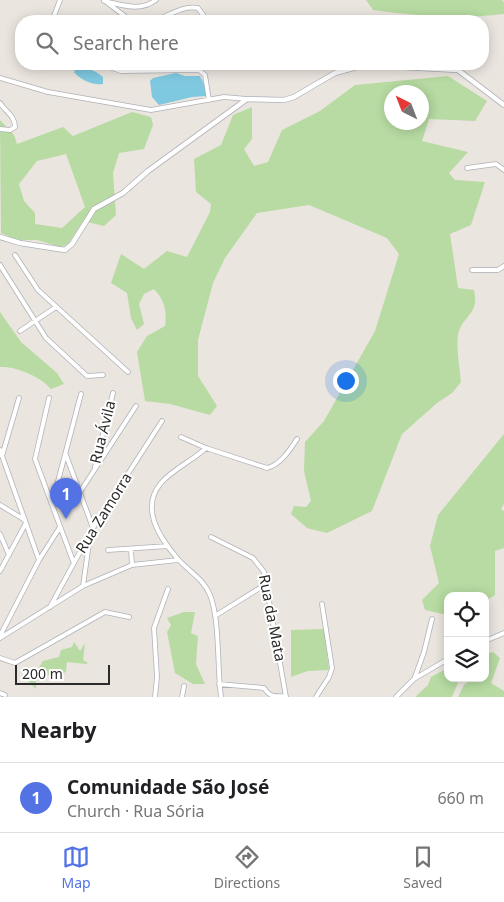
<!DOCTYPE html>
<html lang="en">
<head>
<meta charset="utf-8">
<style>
	body { margin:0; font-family:"Noto Sans",sans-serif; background:#f6f6f6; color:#202124 }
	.controls { position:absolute; right:15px; bottom:15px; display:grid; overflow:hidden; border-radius:10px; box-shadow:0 2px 12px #0003 }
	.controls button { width:45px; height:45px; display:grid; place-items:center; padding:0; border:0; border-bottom:1px solid #e0e0e0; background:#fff; color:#202124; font:25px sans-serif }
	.compass { position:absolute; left:384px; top:85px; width:45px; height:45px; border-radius:50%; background:#fff; box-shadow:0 2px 12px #0003; rotate:318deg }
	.scale { position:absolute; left:15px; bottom:12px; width:95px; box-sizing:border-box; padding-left:5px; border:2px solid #2b2b2b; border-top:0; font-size:14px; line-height:18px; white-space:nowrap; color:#2b2b2b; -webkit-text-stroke:4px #fff; paint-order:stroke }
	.you { position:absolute; left:345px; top:380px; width:18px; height:18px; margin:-12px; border:4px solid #fff; border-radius:50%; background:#1a73e8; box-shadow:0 0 0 8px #1a73e833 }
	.badge { display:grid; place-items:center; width:32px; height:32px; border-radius:50%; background:#5373e4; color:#fff; font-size:16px; font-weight:700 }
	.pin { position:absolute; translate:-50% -41px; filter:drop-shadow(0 1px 2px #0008) }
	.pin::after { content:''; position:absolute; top:26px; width:18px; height:15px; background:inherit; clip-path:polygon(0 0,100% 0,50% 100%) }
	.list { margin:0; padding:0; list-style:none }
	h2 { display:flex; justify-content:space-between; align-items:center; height:65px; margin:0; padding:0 20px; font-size:21px }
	h2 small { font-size:16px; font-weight:400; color:#757577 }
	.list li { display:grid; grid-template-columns:32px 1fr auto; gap:15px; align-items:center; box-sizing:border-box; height:70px; padding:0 20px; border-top:1px solid #e0e0e0 }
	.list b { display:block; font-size:19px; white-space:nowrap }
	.list p { margin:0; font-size:16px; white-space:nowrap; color:#757577 }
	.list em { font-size:16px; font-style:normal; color:#757577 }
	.icon { flex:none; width:28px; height:28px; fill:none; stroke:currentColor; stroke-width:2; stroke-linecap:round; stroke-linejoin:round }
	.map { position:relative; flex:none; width:504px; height:697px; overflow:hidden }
	.search { position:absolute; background:#fff; box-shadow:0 2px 12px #0003; left:15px; right:15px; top:15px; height:55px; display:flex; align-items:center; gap:12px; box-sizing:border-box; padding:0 18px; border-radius:20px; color:#757577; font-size:19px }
	.sheet { height:135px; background:#fff }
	nav { display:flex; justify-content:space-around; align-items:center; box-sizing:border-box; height:70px; border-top:1px solid #e0e0e0; background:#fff; font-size:14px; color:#757577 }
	nav a { display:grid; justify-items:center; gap:2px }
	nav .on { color:#5373e4 }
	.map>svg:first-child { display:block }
	.green { fill:#b7dba2; fill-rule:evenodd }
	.water { fill:#7fc9e0 }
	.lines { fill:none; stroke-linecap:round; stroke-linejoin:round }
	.minor-casing { stroke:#afb1b9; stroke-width:5.5 }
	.tertiary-casing { stroke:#afb1b9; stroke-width:6 }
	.minor { stroke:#fff; stroke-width:4 }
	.tertiary { stroke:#fff; stroke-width:4.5 }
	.labels { text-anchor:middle; stroke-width:4; stroke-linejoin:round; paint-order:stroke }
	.street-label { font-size:15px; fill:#2b2b2b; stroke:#fff }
</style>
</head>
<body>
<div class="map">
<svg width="504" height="697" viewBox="0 0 504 697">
	<rect width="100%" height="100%" fill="#ebe5df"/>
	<!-- green -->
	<path class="green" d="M366,0H502L504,2V14C458,19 418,16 373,10Z
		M448,76L487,101L475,121L429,119L422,141L468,152L449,173L455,180L485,182L471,225L450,234L458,288L474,290C479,314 466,313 459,331C455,341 460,371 461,382L452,393L437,403L402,434L372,511L327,533L307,528L291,514L294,506L306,507L311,501L304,471L305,442L324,421L375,331L399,254L387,238L309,205L257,213L225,258L213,283L198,340V376L217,406L210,415L170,404L145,401L137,352L147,336L165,326C167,311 165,301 154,289L144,294L139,304L144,324L137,330L131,318L127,293L111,283L121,254L144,269L167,251L187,257L210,212L211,204L196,192L194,159L221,145L233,115L252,107V139L244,149L254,166L268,162L282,130L320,111L355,85ZM392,92H422V122H392Z
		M132,112L151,117L153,125L144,149L119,153L113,173L116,215L104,226L83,221L68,244L61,247L37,240H16L1,233L0,120L14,135L17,144L63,127L73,136ZM66,154L85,207L62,228L35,224V213L24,201L19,184L37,161Z
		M0,312L21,342L57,373L64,384L51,389C41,377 16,366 0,367Z
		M504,434V504L501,509L504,511V548L495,551V595L485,601V596H448V612L443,614L425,610L422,600L439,583L430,546L438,515Z
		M184,612H195L191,633L198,636L196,664L205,684H193L175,673L167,632L171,625L167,618Z
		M324,629L329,670L308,671L291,677V630Z
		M74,642L80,651L85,643L83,660L88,663L86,664L67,662L66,671L61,677L53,673L36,681V689L28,681L22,680L37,670L43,661L59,657L61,650L72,647Z
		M493,652L500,658L491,683L504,691V697H458L464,685L472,678H485V654Z
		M448,668V678H460L452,697H415L428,685L431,677Z"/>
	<!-- water -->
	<path class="water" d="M79,67C89,69 95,70 103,77V84C93,86 79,79 74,72L75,71L71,68Z
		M176,73L185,76H200L206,88V96L192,97L159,105L152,97L150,81L153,78Z"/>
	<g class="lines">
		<defs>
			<path id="minor" d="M104,1C122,5 140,12 156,0
				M105,1L131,21
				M52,21L60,0
				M153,21C168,17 181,5 198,8L206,19
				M101,64L121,71L199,70L205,75L209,100
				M0,78L48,92L151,110L224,97L247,99
				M0,103C6,112 15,116 15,127L10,130L0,129
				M467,168L496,164L504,170
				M15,255L38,290L128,372
				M0,265L46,338L87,376L103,375
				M472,270H498L504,266
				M20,331L56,307
				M49,398L35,459L73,561
				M181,437L206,448L267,468C280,465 290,450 297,439
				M206,448C192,461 173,469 161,483C140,508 159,537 177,558C188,571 203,578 210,595C220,619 217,668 221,697
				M0,450L39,560
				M66,455L93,528
				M2,456L19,398
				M95,467L113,393
				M80,492L136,406
				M52,504L81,394
				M0,505L25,520
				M0,534L9,555
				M211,537L253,558L264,572L286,697
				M108,550L168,546
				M131,550L132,565
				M0,571L26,523
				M83,586L90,536
				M50,607L93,528L162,421
				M215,616L266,584
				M0,636L39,560L60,527
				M0,638L83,586L132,565L178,560
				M485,641L504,633
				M0,658L15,663L105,612L129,617
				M415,677L424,652L432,619
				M219,684L264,688C270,697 274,697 286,696
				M0,693L5,695
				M155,697L157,677L154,628L168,589
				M182,697L184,686
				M316,697L329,677L332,668L322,604
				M396,697L414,679L448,659"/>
			<path id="tertiary" d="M0,237L20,243L65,250L72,244L94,209L123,193L148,171L247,99L284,100L294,97L335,73L364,65L458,70L504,105"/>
		</defs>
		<!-- minor casing -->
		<use href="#minor" class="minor-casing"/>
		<!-- tertiary casing -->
		<use href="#tertiary" class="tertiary-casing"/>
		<!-- minor -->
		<use href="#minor" class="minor"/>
		<!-- tertiary -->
		<use href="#tertiary" class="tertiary"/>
	</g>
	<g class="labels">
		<!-- street labels -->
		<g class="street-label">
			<text transform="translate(103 432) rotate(-76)" y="5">Rua Ávila</text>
			<text transform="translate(104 513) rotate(-58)" y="5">Rua Zamorra</text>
			<text transform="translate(272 618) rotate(79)" y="5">Rua da Mata</text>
		</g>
	</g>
</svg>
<div class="controls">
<button><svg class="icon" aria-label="locate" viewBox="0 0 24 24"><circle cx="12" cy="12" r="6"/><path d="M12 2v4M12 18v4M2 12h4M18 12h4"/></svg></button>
<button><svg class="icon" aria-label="layers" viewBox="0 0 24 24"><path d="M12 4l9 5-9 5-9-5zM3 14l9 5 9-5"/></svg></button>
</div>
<svg class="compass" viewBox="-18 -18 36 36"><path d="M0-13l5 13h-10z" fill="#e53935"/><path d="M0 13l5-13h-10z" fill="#757577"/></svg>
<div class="scale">200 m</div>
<div class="you"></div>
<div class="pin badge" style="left:66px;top:519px">1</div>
<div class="search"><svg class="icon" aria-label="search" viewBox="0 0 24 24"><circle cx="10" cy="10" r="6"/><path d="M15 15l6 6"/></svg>Search here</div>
</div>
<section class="sheet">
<h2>Nearby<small></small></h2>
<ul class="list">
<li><span class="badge">1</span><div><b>Comunidade São José</b><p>Church · Rua Sória</p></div><em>660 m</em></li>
</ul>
</section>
<nav>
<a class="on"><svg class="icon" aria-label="map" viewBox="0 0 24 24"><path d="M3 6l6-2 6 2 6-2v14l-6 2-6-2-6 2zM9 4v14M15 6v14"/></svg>Map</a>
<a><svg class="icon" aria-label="directions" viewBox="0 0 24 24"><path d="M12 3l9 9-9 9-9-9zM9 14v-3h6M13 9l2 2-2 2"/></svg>Directions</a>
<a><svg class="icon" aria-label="saved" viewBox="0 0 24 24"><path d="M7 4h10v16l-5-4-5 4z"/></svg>Saved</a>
</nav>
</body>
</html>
